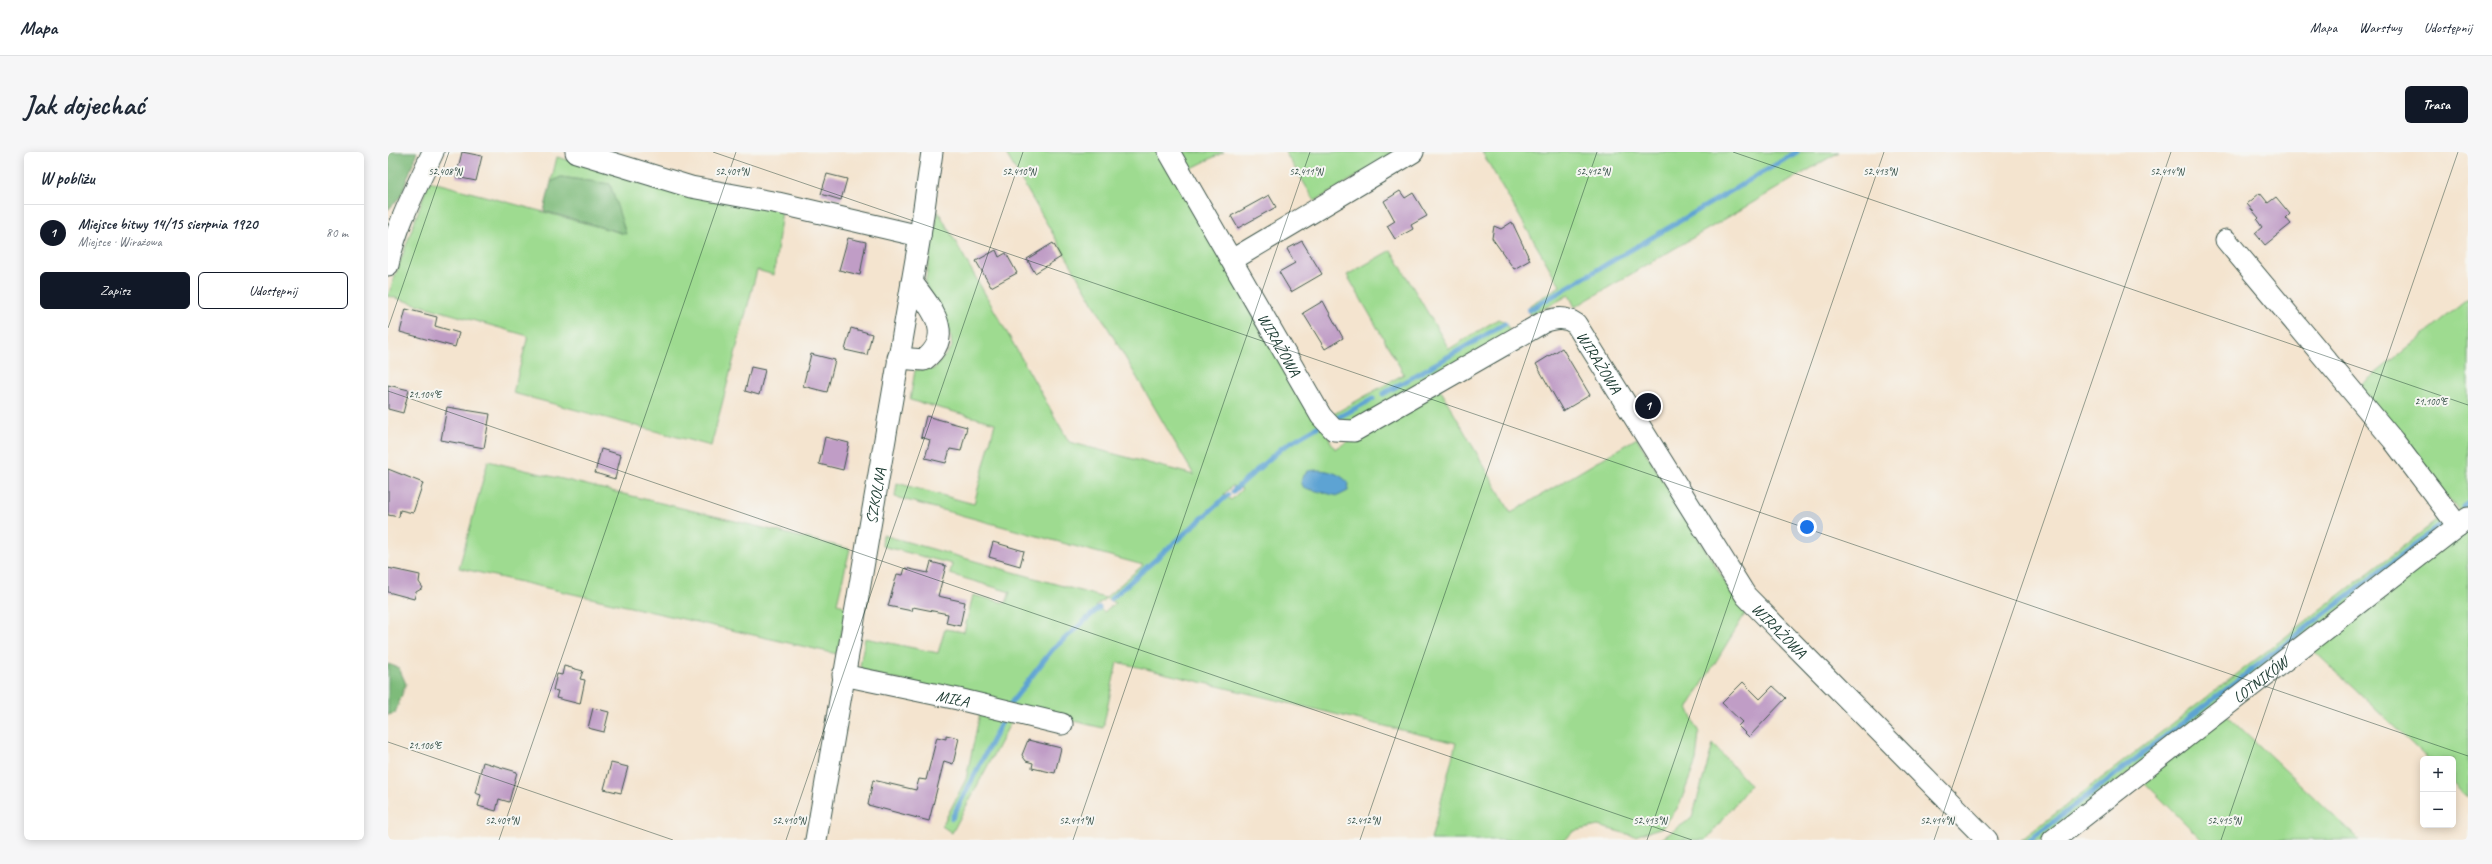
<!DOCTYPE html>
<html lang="pl">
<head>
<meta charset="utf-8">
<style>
	body { margin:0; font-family:Caveat,sans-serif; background:#f6f6f7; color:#1f2937 }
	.controls { position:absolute; right:12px; bottom:12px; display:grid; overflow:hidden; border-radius:6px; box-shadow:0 2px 10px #0003 }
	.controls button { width:36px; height:36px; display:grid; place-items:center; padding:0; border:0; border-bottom:1px solid #e0e1e3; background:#fff; color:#1f2937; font:20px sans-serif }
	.you { position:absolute; left:1419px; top:375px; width:14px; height:14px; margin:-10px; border:3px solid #fff; border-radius:50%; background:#1a73e8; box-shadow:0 0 0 6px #1a73e833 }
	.badge { display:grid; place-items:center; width:26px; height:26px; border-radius:50%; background:#111827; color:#fff; font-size:13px; font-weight:700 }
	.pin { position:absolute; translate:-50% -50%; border:2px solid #fff; box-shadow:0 1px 4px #0006 }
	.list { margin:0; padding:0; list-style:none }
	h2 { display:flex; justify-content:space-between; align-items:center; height:52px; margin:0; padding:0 16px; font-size:17px }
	h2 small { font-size:13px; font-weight:400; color:#747a83 }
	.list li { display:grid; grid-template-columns:26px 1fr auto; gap:12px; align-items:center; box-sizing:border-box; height:56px; padding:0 16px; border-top:1px solid #e0e1e3 }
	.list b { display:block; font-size:15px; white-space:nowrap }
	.list p { margin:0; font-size:13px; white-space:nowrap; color:#747a83 }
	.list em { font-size:13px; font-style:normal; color:#747a83 }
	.actions { display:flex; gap:8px; padding:12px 16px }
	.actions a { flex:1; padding:9px 0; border:1px solid #111827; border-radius:6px; text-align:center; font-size:14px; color:#111827 }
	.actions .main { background:#111827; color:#fff }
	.map { position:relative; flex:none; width:2080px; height:688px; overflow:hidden; border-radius:6px }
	header { display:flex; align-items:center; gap:24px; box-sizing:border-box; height:56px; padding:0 20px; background:#fff; border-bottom:1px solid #e0e1e3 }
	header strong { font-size:19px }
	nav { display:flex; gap:22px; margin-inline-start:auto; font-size:14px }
	.intro { display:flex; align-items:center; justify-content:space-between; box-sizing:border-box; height:96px; padding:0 24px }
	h1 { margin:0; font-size:28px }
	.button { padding:10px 18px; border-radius:6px; background:#111827; color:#fff; font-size:14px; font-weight:700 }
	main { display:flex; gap:24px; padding:0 24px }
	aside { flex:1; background:#fff; border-radius:6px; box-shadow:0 2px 10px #0003 }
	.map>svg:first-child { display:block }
	.green { fill:#9edb90; stroke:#5e8c62; fill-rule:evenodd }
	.forest { fill:#7ebb7a; stroke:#4e7c57 }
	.water { fill:#5da3d3; stroke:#3e7084 }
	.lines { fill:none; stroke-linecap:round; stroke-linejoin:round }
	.stream { stroke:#5da3d3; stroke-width:5 }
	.building { fill:#c09dc6 }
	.minor-casing { stroke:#3f564b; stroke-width:23 }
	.minor { stroke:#fff; stroke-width:21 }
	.ticks { fill:none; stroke:#1f3d34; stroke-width:1; stroke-opacity:0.45 }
	.labels { text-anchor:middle; stroke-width:4; stroke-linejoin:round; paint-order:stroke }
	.street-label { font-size:16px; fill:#1f3d34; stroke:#f6f6f2 }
	.ticks-label { font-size:10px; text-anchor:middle; fill:#1f3d34; stroke:#f6f6f2; stroke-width:4; stroke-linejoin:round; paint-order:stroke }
</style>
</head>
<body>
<header>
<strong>Mapa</strong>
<nav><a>Mapa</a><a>Warstwy</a><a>Udostępnij</a></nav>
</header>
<div class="intro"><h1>Jak dojechać</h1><a class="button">Trasa</a></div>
<main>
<aside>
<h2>W pobliżu<small></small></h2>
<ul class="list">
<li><span class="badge">1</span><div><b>Miejsce bitwy 14/15 sierpnia 1920</b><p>Miejsce · Wirażowa</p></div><em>80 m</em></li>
</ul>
<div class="actions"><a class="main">Zapisz</a><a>Udostępnij</a></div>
</aside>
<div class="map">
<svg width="2080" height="688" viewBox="0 0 2080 688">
	<rect width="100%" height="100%" fill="#f6f6f2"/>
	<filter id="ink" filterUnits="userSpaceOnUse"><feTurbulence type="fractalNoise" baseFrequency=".025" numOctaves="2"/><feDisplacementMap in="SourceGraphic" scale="8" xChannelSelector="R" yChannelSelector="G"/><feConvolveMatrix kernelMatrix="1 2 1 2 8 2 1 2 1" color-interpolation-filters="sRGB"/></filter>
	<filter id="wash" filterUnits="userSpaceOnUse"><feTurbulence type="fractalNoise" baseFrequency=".012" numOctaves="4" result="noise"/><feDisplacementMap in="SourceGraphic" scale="16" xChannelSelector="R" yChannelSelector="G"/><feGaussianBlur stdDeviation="0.9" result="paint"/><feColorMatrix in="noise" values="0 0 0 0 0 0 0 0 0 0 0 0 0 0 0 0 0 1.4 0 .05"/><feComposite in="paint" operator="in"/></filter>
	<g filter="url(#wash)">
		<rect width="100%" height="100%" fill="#f4e4cf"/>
		<!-- green -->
		<path class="green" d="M617,0H773L947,297L1052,237L1123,361L1249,286L1357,462L1300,555L1311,581L1308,609L1291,654L1275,675L1247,684L1210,674L1186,679L1176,688H1043L1068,591L729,510L715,576L477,520L472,514L477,486L550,501L557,477L576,480L585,443L618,451L622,440L562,422L564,412L494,394L495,383L717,446L755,413L507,345L509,331L586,352L607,271L522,248L527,218L546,217L564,195L563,185L552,160L537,132L550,59L681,290L806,323ZM844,334L854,337L843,348L836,342ZM718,446L727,451L716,460L708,454Z
			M789,0H836L800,18Z
			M897,0H1010L927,49Z
			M1094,0H1451L1187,155L1181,143L1144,163L1141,161L1142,153L1172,134Z
			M169,5L309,42L394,58L386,123L369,118L323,294L125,241L140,184L0,144L41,29L237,82L222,32L173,25L163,30Z
			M1003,98L1061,197L1110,167L1117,170L1123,180L960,273L953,274L944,263L1016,222L959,123Z
			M2080,147V360L2073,361L1967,238Z
			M100,309L462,397L449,451L459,456L449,502L71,416Z
			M2056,363L2057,375L2053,381L1654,688H1633Z
			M2080,373V645L2065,631V607H2040L1924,497Z
			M592,561L624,568L564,681L554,674L578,627Z
			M1839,563L1971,688H1814L1754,628Z
			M1325,592L1362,633L1318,688H1272L1304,666Z"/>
		<!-- forest -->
		<path class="forest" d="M0,0H29L13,44L0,58Z
			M173,25L222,32L238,82L156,59L163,30Z
			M0,512L11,516L18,532L7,561L0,563Z"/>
		<!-- water -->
		<path class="water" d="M920,319C934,316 953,320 961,332L960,339L950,344L916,336L913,330L915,323Z"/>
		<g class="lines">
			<!-- stream -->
			<path class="stream" d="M1141,158L1409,0
				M995,242L1117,172
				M947,267L985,247
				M845,339L895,295L931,274
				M2075,355L2080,351
				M723,447L840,343
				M623,551L664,498L711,456
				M564,666L616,566
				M1642,688L2051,374"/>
		</g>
		<g id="blocks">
			<!-- building -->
			<path class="building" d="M74,0L94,4L88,29L68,25Z
				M439,22L459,27L453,48L433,42Z
				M1012,39L1017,46L1025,41L1039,64L1023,73L1025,77L1007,87L999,74L1007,69L996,49Z
				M1872,41L1880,51L1888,45L1902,62L1898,66L1903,72L1877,93L1867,81L1874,75L1869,68L1871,66L1859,52Z
				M881,43L888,55L850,76L843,64Z
				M1124,70L1142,108L1126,117L1104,86L1106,74L1113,77Z
				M460,86L478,90L472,123L451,118Z
				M914,89L934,122L903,140L891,120L907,111L899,97Z
				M665,91L673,105L647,121L639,107Z
				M608,98L611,105L618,101L629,121L603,135L588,109Z
				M935,149L955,186L937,197L915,161Z
				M18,157L49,165L47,174L71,181L67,195L12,180Z
				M463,176L484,182L479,203L457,198Z
				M1174,196L1202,243L1175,259L1148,212Z
				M423,202L447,208L439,240L415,234Z
				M363,215L377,218L371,243L357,239Z
				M0,233L21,238L15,261L0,257Z
				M59,255L102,262L96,296L53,288Z
				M538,264L579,275L573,299L562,297L558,311L537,306L542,288L533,285Z
				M437,285L461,291L455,318L431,312Z
				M213,297L233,303L227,327L207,321Z
				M0,317L35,331L25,361L12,358L11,365L0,363Z
				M605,390L636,399L632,414L601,405Z
				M543,410L558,414L550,444L577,450L572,474L558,471L560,462L525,455L524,459L500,454L509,422L515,423L517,416L540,421Z
				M0,416L32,423L31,430L35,436L28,440L26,447L0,440Z
				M176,514L195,519L192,527L197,528L192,552L168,546L170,539L165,538L169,522L174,523Z
				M1355,530L1372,547L1385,534L1398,546L1361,585L1350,574L1354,570L1334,551Z
				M205,556L221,560L216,580L200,576Z
				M558,583L571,586L565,612L556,609L541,669L480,653L485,628L528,638L531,627L538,628L549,585L558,587Z
				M640,588L673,596L667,621L644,616L645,611L638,609L634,603Z
				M95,610L129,620L121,650L111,647L108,659L90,654L93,643L87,641Z
				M223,611L240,615L233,641L216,637Z"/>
		</g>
	</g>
	<g filter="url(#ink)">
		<use href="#blocks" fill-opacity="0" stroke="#3f564b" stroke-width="1"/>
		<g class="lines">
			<defs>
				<g id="minor">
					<path d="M188,0L303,35L390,51L532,84"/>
					<path id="s1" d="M781,0L933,264L946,278L966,279L1156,170C1167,166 1177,164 1188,172L1358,444L1599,688"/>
					<path d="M1838,88L2005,288L2070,374"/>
					<path d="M844,108L1025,0"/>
					<path d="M0,113C8,73 28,37 45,0"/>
					<path d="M510,206L536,208C569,182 541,154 524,130"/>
					<path id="s2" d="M455,523L570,547L674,572"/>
					<path id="s3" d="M428,688L532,84L544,0"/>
					<path id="s4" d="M1665,688L2080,366"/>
				</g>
			</defs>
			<!-- minor casing -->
			<use href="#minor" class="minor-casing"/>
			<!-- minor -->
			<use href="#minor" class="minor"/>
		</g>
	</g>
	<!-- ticks -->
	<path class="ticks" d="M325,0L2080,604M1345,0L2080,253M0,176L61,0M0,239L1304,688M0,590L285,688M111,688L348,0M398,688L635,0M685,688L922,0M972,688L1209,0M1259,688L1496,0M1546,688L1783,0M1833,688L2070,0"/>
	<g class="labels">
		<!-- street labels -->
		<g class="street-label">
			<text dy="6" stroke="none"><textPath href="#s1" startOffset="222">WIRAŻOWA</textPath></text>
			<text dy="6" stroke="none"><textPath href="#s1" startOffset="641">WIRAŻOWA</textPath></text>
			<text dy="6" stroke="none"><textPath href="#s3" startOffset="349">SZKOLNA</textPath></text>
			<text dy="6" stroke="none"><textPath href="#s1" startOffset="965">WIRAŻOWA</textPath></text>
			<text dy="6" stroke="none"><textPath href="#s4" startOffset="262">LOTNIKÓW</textPath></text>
			<text dy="6" stroke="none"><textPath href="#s2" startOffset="112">MIŁA</textPath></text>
		</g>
	</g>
	<g class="ticks-label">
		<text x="344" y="23">52.409°N</text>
		<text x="631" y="23">52.410°N</text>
		<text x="918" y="23">52.411°N</text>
		<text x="1492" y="23">52.413°N</text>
		<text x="1779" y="23">52.414°N</text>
		<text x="57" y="23">52.408°N</text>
		<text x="1205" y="23">52.412°N</text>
		<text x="37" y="246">21.104°E</text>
		<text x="2043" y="253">21.100°E</text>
		<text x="37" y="597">21.106°E</text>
		<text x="114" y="672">52.409°N</text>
		<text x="401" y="672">52.410°N</text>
		<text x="688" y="672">52.411°N</text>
		<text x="975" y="672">52.412°N</text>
		<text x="1262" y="672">52.413°N</text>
		<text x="1549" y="672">52.414°N</text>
		<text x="1836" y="672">52.415°N</text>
	</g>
</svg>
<div class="controls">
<button>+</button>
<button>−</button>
</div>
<div class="you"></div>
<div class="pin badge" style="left:1260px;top:254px">1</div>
</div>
</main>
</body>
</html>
